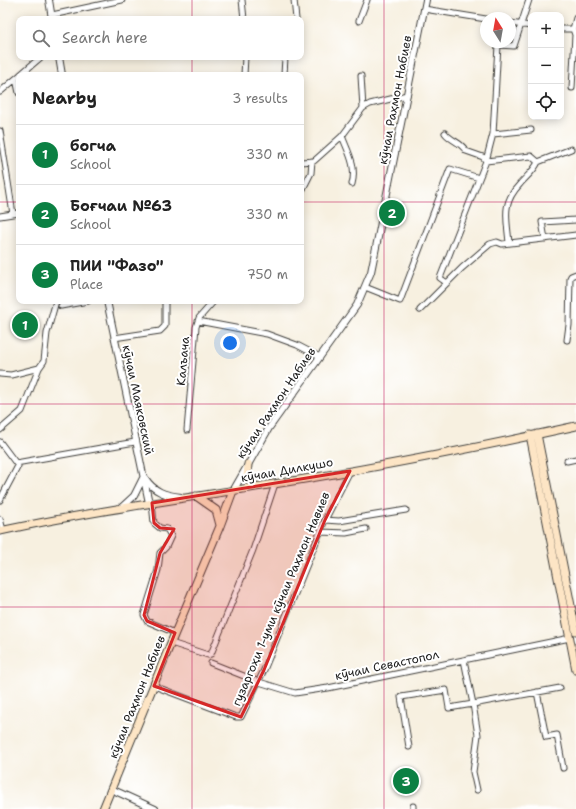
<!DOCTYPE html>
<html lang="en">
<head>
<meta charset="utf-8">
<style>
	body { margin:0; font-family:"Shantell Sans",sans-serif; background:#f6f6f6; color:#222 }
	.controls { position:absolute; right:12px; top:12px; display:grid; overflow:hidden; border-radius:8px; box-shadow:0 2px 10px #0003 }
	.controls button { width:36px; height:36px; display:grid; place-items:center; padding:0; border:0; border-bottom:1px solid #e0e0e0; background:#fff; color:#222; font:20px sans-serif }
	.compass { position:absolute; left:480px; top:12px; width:36px; height:36px; border-radius:50%; background:#fff; box-shadow:0 2px 10px #0003; rotate:349deg }
	.you { position:absolute; left:230px; top:343px; width:14px; height:14px; margin:-10px; border:3px solid #fff; border-radius:50%; background:#1a73e8; box-shadow:0 0 0 6px #1a73e833 }
	.badge { display:grid; place-items:center; width:26px; height:26px; border-radius:50%; background:#0b8043; color:#fff; font-size:13px; font-weight:700 }
	.pin { position:absolute; translate:-50% -50%; border:2px solid #fff; box-shadow:0 1px 4px #0006 }
	.list { margin:0; padding:0; list-style:none }
	h2 { display:flex; justify-content:space-between; align-items:center; height:52px; margin:0; padding:0 16px; font-size:17px }
	h2 small { font-size:13px; font-weight:400; color:#767676 }
	.list li { display:grid; grid-template-columns:26px 1fr auto; gap:12px; align-items:center; box-sizing:border-box; height:60px; padding:0 16px; border-top:1px solid #e0e0e0 }
	.list b { display:block; font-size:15px; white-space:nowrap }
	.list p { margin:0; font-size:13px; white-space:nowrap; color:#767676 }
	.list em { font-size:13px; font-style:normal; color:#767676 }
	.icon { flex:none; width:22px; height:22px; fill:none; stroke:currentColor; stroke-width:2; stroke-linecap:round; stroke-linejoin:round }
	.map { position:relative; flex:none; width:576px; height:809px; overflow:hidden }
	.search { position:absolute; background:#fff; box-shadow:0 2px 10px #0003; left:16px; top:16px; width:288px; height:44px; display:flex; align-items:center; gap:10px; box-sizing:border-box; padding:0 14px; border-radius:8px; color:#767676; font-size:15px }
	.panel { position:absolute; background:#fff; box-shadow:0 2px 10px #0003; left:16px; top:72px; width:288px; height:232px; border-radius:8px }
	.map>svg:first-child { display:block }
	.lines { fill:none; stroke-linecap:round; stroke-linejoin:round }
	.minor-casing { stroke:#3d3c39; stroke-width:7 }
	.tertiary-casing { stroke:#3d3c39; stroke-width:8 }
	.secondary-casing { stroke:#3d3c39; stroke-width:9 }
	.minor { stroke:#fff; stroke-width:5 }
	.tertiary { stroke:#fff; stroke-width:6 }
	.secondary { stroke:#fde5c5; stroke-width:7 }
	.marked { fill:#d62828; fill-opacity:0.2; stroke:#d62828; stroke-width:3; stroke-linejoin:round }
	.grid { fill:none; stroke:#c2185b; stroke-width:1; stroke-opacity:0.55 }
	.labels { text-anchor:middle; stroke-width:4; stroke-linejoin:round; paint-order:stroke }
	.street-label { font-size:12px; fill:#1c1c1c; stroke:#fff }
</style>
</head>
<body>
<div class="map">
<svg width="576" height="809" viewBox="0 0 576 809">
	<rect width="100%" height="100%" fill="#fff"/>
	<filter id="ink" filterUnits="userSpaceOnUse"><feTurbulence type="fractalNoise" baseFrequency=".025" numOctaves="2"/><feDisplacementMap in="SourceGraphic" scale="8" xChannelSelector="R" yChannelSelector="G"/><feConvolveMatrix kernelMatrix="1 2 1 2 8 2 1 2 1" color-interpolation-filters="sRGB"/></filter>
	<filter id="wash" filterUnits="userSpaceOnUse"><feTurbulence type="fractalNoise" baseFrequency=".012" numOctaves="4" result="noise"/><feDisplacementMap in="SourceGraphic" scale="16" xChannelSelector="R" yChannelSelector="G"/><feGaussianBlur stdDeviation="0.9" result="paint"/><feColorMatrix in="noise" values="0 0 0 0 0 0 0 0 0 0 0 0 0 0 0 0 0 1.4 0 .05"/><feComposite in="paint" operator="in"/></filter>
	<g filter="url(#wash)">
		<rect width="100%" height="100%" fill="#f7f0e0"/>
	</g>
	<g filter="url(#ink)">
		<g class="lines">
			<defs>
				<path id="minor" d="M242,0L244,19
					M294,0L296,19
					M424,9L486,19
					M52,15L122,0
					M359,21L367,0
					M510,23L531,26
					M561,29H573
					M20,75L41,57
					M244,75L245,57
					M284,75L285,57
					M361,76L363,108
					M16,79L19,93
					M572,88L575,35L573,29L576,18
					M0,92L19,76
					M0,131L13,214
					M445,133C451,141 461,142 466,151L483,157L486,161L531,156L538,162
					M493,134L531,130
					M342,136C348,152 357,166 352,184
					M301,162L314,161L342,136L363,108L370,104L407,95
					M301,193L311,173L312,161
					M0,216L19,213
					M545,239L542,222L576,220
					M509,243C507,218 501,204 520,184C526,177 534,171 538,162L571,149
					M447,283L440,278L486,161L493,134L498,45L514,46L529,0
					M365,287L400,301L450,169L479,178
					M61,306L88,301
					M420,310L462,268L490,244L497,242L502,244L576,235
					M198,321L267,334L297,345L320,357
					M114,338L160,331L165,326V301
					M567,340L569,325L570,278L571,276L576,274
					M0,374L11,375L39,368
					M0,430L22,411L39,368L44,361L47,333L56,301
					M187,430L196,327L199,318L214,301
					M0,442L18,466L0,500
					M567,461L576,459
					M16,463L135,442
					M152,503L154,523L160,528L167,529L171,536L166,547L160,553L158,570L144,615L147,621L175,633
					M0,519L3,530
					M325,520L339,521L406,510
					M321,532L346,533L366,529
					M171,643L208,655L211,654L253,550L275,484
					M464,660L473,704L560,688
					M211,663L259,682L295,693L328,688L570,638
					M154,686L236,717H241L264,670L325,520L350,471
					M537,692L546,737L557,735L563,768
					M409,747L401,697L446,690L449,708L473,704L478,735L473,772L477,790
					M413,806V809"/>
				<path id="tertiary" d="M49,0L52,19
					M59,57L62,75
					M107,301L149,503
					M145,478C154,492 165,495 181,497
					M233,491L269,428L357,305L371,272L426,0
					M121,508L134,496L143,478
					M111,789L155,809"/>
				<path id="secondary" d="M537,434L576,631
					M530,435L576,670
					M248,464L247,478L256,487
					M196,496L216,510L220,525
					M0,531C91,511 182,499 274,484C375,468 476,448 576,426
					M103,809L175,633L220,526L233,491"/>
			</defs>
			<!-- minor casing -->
			<use href="#minor" class="minor-casing"/>
			<!-- tertiary casing -->
			<use href="#tertiary" class="tertiary-casing"/>
			<!-- secondary casing -->
			<use href="#secondary" class="secondary-casing"/>
			<!-- minor -->
			<use href="#minor" class="minor"/>
			<!-- tertiary -->
			<use href="#tertiary" class="tertiary"/>
			<!-- secondary -->
			<use href="#secondary" class="secondary"/>
		</g>
	</g>
	<!-- marked area -->
	<path class="marked" d="M350,471L325,520L264,670L241,717L154,686L175,633L147,621L144,615L160,553L174,529L160,528L154,523L152,503Z"/>
	<!-- grid -->
	<path class="grid" d="M192,0V19M384,0V809M192,57V75M0,202H19M301,202H576M192,301V809M0,404H576M0,607H576"/>
	<g class="labels">
		<!-- street labels -->
		<g class="street-label">
			<text transform="translate(395 100) rotate(-79)" y="4">кӯчаи Раҳмон Набиев</text>
			<text transform="translate(183 361) rotate(-85)" y="4">Калъача</text>
			<text transform="translate(138 400) rotate(78)" y="4">кӯчаи Маяковский</text>
			<text transform="translate(276 403) rotate(-56)" y="4">кӯчаи Раҳмон Набиев</text>
			<text transform="translate(287 470) rotate(-10)" y="4">кӯчаи Дилкушо</text>
			<text transform="translate(281 599) rotate(-67)" y="4">гузаргоҳи 1-уми кӯчаи Раҳмон Навиев</text>
			<text transform="translate(387 665) rotate(-12)" y="4">кӯчаи Севастопол</text>
			<text transform="translate(137 697) rotate(-68)" y="4">кӯчаи Раҳмон Набиев</text>
		</g>
	</g>
</svg>
<div class="controls">
<button>+</button>
<button>−</button>
<button><svg class="icon" aria-label="locate" viewBox="0 0 24 24"><circle cx="12" cy="12" r="6"/><path d="M12 2v4M12 18v4M2 12h4M18 12h4"/></svg></button>
</div>
<svg class="compass" viewBox="-18 -18 36 36"><path d="M0-13l5 13h-10z" fill="#e53935"/><path d="M0 13l5-13h-10z" fill="#767676"/></svg>
<div class="you"></div>
<div class="pin badge" style="left:25px;top:325px">1</div>
<div class="pin badge" style="left:392px;top:213px">2</div>
<div class="pin badge" style="left:406px;top:781px">3</div>
<div class="search"><svg class="icon" aria-label="search" viewBox="0 0 24 24"><circle cx="10" cy="10" r="6"/><path d="M15 15l6 6"/></svg>Search here</div>
<section class="panel">
<h2>Nearby<small>3 results</small></h2>
<ul class="list">
<li><span class="badge">1</span><div><b>богча</b><p>School</p></div><em>330 m</em></li>
<li><span class="badge">2</span><div><b>Боғчаи №63</b><p>School</p></div><em>330 m</em></li>
<li><span class="badge">3</span><div><b>ПИИ &quot;Фазо&quot;</b><p>Place</p></div><em>750 m</em></li>
</ul>
</section>
</div>
</body>
</html>
